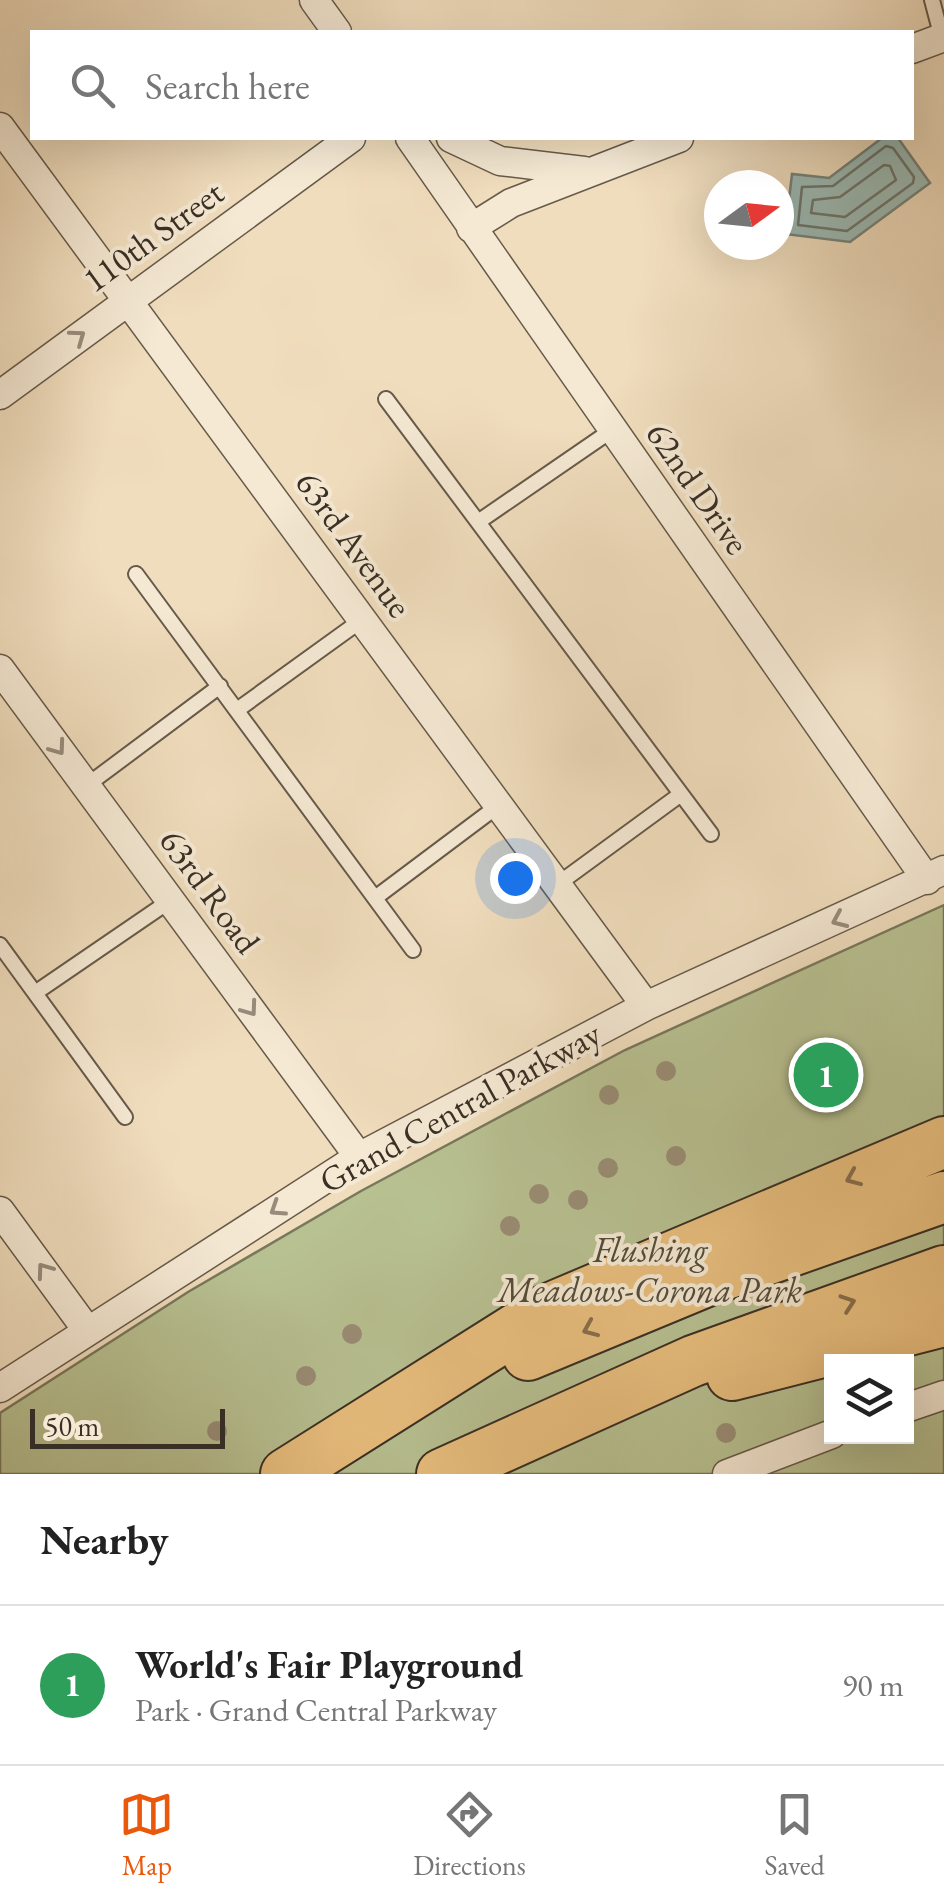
<!DOCTYPE html>
<html lang="en">
<head>
<meta charset="utf-8">
<style>
	body { margin:0; font-family:"EB Garamond",serif; background:#f2f2f2; color:#222 }
	.controls { position:absolute; right:30px; bottom:30px; display:grid; overflow:hidden; border-radius:0px; box-shadow:0 10px 40px #0002 }
	.controls button { width:90px; height:90px; display:grid; place-items:center; padding:0; border:0; border-bottom:2px solid #e0e0e0; background:#fff; color:#222; font:50px sans-serif }
	.compass { position:absolute; left:704px; top:170px; width:90px; height:90px; border-radius:50%; background:#fff; box-shadow:0 10px 40px #0002; rotate:75deg }
	.scale { position:absolute; left:30px; bottom:25px; width:195px; box-sizing:border-box; padding-left:10px; border:5px solid #392f24; border-top:0; font-size:28px; line-height:35px; white-space:nowrap; color:#392f24; -webkit-text-stroke:8px #f5e9d4; paint-order:stroke }
	.you { position:absolute; left:515px; top:878px; width:35px; height:35px; margin:-25px; border:8px solid #fff; border-radius:50%; background:#1a73e8; box-shadow:0 0 0 15px #1a73e833 }
	.badge { display:grid; place-items:center; width:65px; height:65px; border-radius:50%; background:#ea580c; color:#fff; font-size:32px; font-weight:700 }
	.pin { position:absolute; translate:-50% -50%; border:5px solid #fff; box-shadow:0 2px 10px #0006 }
	.list { margin:0; padding:0; list-style:none }
	h2 { display:flex; justify-content:space-between; align-items:center; height:130px; margin:0; padding:0 40px; font-size:42px }
	h2 small { font-size:32px; font-weight:400; color:#767676 }
	.list li { display:grid; grid-template-columns:65px 1fr auto; gap:30px; align-items:center; box-sizing:border-box; height:160px; padding:0 40px; border-top:2px solid #e0e0e0 }
	.list b { display:block; font-size:38px; white-space:nowrap }
	.list p { margin:0; font-size:32px; white-space:nowrap; color:#767676 }
	.list em { font-size:32px; font-style:normal; color:#767676 }
	.icon { flex:none; width:55px; height:55px; fill:none; stroke:currentColor; stroke-width:2; stroke-linecap:round; stroke-linejoin:round }
	.map { position:relative; flex:none; width:944px; height:1474px; overflow:hidden }
	.search { position:absolute; background:#fff; box-shadow:0 10px 40px #0002; left:30px; right:30px; top:30px; height:110px; display:flex; align-items:center; gap:25px; box-sizing:border-box; padding:0 35px; border-radius:0px; color:#767676; font-size:38px }
	.sheet { height:290px; background:#fff }
	nav { display:flex; justify-content:space-around; align-items:center; box-sizing:border-box; height:140px; border-top:2px solid #e0e0e0; background:#fff; font-size:28px; color:#767676 }
	nav a { display:grid; justify-items:center; gap:5px }
	nav .on { color:#ea580c }
	.map>svg:first-child { display:block }
	.green { fill:#b8c192; stroke:#78785b; stroke-width:2.5; fill-rule:evenodd }
	.water { fill:#9bbbb6; stroke:#74837c; stroke-width:2.5 }
	.lines { fill:none; stroke-linecap:round; stroke-linejoin:round }
	.shore { stroke:#6a756d; stroke-width:2.5 }
	.lane-casing { stroke:#675a4a; stroke-width:18 }
	.street-casing { stroke:#675a4a; stroke-width:31 }
	.highway-casing { stroke:#392f24; stroke-width:54 }
	.lane { stroke:#f5e9d4; stroke-width:14 }
	.street { stroke:#f5e9d4; stroke-width:28 }
	.highway { stroke:#e8be7e; stroke-width:50 }
	.tree { fill:#998d75 }
	.oneway { stroke:#978c7c }
	.oneway2 { stroke:#886f4c }
	.labels { text-anchor:middle; stroke-width:8; stroke-linejoin:round; paint-order:stroke }
	.street-label { font-size:35px; fill:#392f24; stroke:#f5e9d4 }
	.park-label { font-size:35px; font-style:italic; fill:#524c3a; stroke:#f5e9d4 }
</style>
</head>
<body>
<div class="map">
<svg width="944" height="1474" viewBox="0 0 944 1474">
	<rect width="100%" height="100%" fill="#f0ddbd"/>
	<filter id="stains"><feTurbulence type="fractalNoise" baseFrequency=".002" numOctaves="4"/><feColorMatrix values="0 0 0 0 .2 0 0 0 0 .09 0 0 0 0 .02 0 0 0 .5 -.17"/></filter>
	<radialGradient id="worn" r=".72"><stop offset=".6" stop-color="#630" stop-opacity="0"/><stop offset="1" stop-color="#630" stop-opacity=".3"/></radialGradient>
	<!-- green -->
	<path class="green" d="M944,905V1474H0V1413L188,1292L361,1191L625,1050ZM832,1362H906V1436H832Z"/>
	<!-- water -->
	<path class="water" d="M882,138H898L930,183L850,242L785,234L792,174L829,178Z"/>
	<g class="lines">
		<!-- shore -->
		<path class="shore" d="M886,146L893,148L914,177L913,183L847,231L798,225L802,187L833,186Z
			M884,165L890,166L896,180L845,217L811,213L813,200L840,197Z"/>
		<defs>
			<path id="lane" d="M932,0L942,38
				M386,399L711,834
				M478,522L612,430
				M136,574L413,950
				M237,710L363,619
				M86,786L220,686
				M558,884L681,794
				M375,898L499,805
				M0,945L125,1117
				M35,993L171,900"/>
			<path id="street" d="M314,0L337,32
				M912,49L944,37
				M0,127L646,1006
				M410,138L927,880
				M451,138L500,161L584,171
				M471,228L511,203L679,138
				M0,395L351,138
				M0,669L359,1157
				M0,1211L87,1330
				M0,1388L359,1157L646,1006L944,870
				M906,1408L944,1395
				M727,1474L832,1434"/>
			<path id="highway" d="M528,1355L709,1280L944,1197
				M732,1375L944,1321
				M286,1474L546,1310L944,1142
				M442,1474L693,1361L944,1271"/>
		</defs>
		<!-- lane casing -->
		<use href="#lane" class="lane-casing"/>
		<!-- street casing -->
		<use href="#street" class="street-casing"/>
		<!-- highway casing -->
		<use href="#highway" class="highway-casing"/>
		<!-- lane -->
		<use href="#lane" class="lane"/>
		<!-- street -->
		<use href="#street" class="street"/>
		<!-- highway -->
		<use href="#highway" class="highway"/>
	</g>
	<!-- trees -->
	<g class="tree">
		<circle cx="666" cy="1071" r="10"/>
		<circle cx="609" cy="1095" r="10"/>
		<circle cx="676" cy="1156" r="10"/>
		<circle cx="608" cy="1168" r="10"/>
		<circle cx="539" cy="1194" r="10"/>
		<circle cx="578" cy="1200" r="10"/>
		<circle cx="510" cy="1226" r="10"/>
		<circle cx="352" cy="1334" r="10"/>
		<circle cx="306" cy="1376" r="10"/>
		<circle cx="217" cy="1431" r="10"/>
		<circle cx="726" cy="1433" r="10"/>
	</g>
	<!-- one-way arrows -->
	<defs><path id="oneway-chevron" d="M-2-3.5L2.5 0L-2 3.5" fill="none" stroke-width="1.6" stroke-linecap="round" stroke-linejoin="round" transform="scale(2.5)"/></defs>
	<g class="oneway">
		<use href="#oneway-chevron" transform="translate(78 337) rotate(-36)"/>
		<use href="#oneway-chevron" transform="translate(58 748) rotate(54)"/>
		<use href="#oneway-chevron" transform="translate(839 920) rotate(156)"/>
		<use href="#oneway-chevron" transform="translate(250 1009) rotate(54)"/>
		<use href="#oneway-chevron" transform="translate(277 1209) rotate(147)"/>
		<use href="#oneway-chevron" transform="translate(44 1270) rotate(-126)"/>
	</g>
	<g class="oneway2">
		<use href="#oneway-chevron" transform="translate(853 1178) rotate(157)"/>
		<use href="#oneway-chevron" transform="translate(848 1303) rotate(-19)"/>
		<use href="#oneway-chevron" transform="translate(590 1329) rotate(157)"/>
	</g>
	<g class="labels">
		<!-- street labels -->
		<g class="street-label">
			<text transform="translate(153 236) rotate(-36)" y="12">110th Street</text>
			<text transform="translate(698 488) rotate(55)" y="12">62nd Drive</text>
			<text transform="translate(354 544) rotate(54)" y="12">63rd Avenue</text>
			<text transform="translate(210 891) rotate(54)" y="12">63rd Road</text>
			<text transform="translate(460 1107) rotate(-29)" y="12">Grand Central Parkway</text>
		</g>
		<!-- park labels -->
		<g class="park-label">
			<text x="650" y="1262">Flushing<tspan x="650" dy="40">Meadows-Corona Park</tspan></text>
		</g>
	</g>
	<rect width="100%" height="100%" filter="url(#stains)"/>
	<rect width="100%" height="100%" fill="url(#worn)"/>
</svg>
<div class="controls">
<button><svg class="icon" aria-label="layers" viewBox="0 0 24 24"><path d="M12 4l9 5-9 5-9-5zM3 14l9 5 9-5"/></svg></button>
</div>
<svg class="compass" viewBox="-18 -18 36 36"><path d="M0-13l5 13h-10z" fill="#e53935"/><path d="M0 13l5-13h-10z" fill="#767676"/></svg>
<div class="scale">50 m</div>
<div class="you"></div>
<div class="pin badge" style="left:826px;top:1075px;background:#2e9e5b">1</div>
<div class="search"><svg class="icon" aria-label="search" viewBox="0 0 24 24"><circle cx="10" cy="10" r="6"/><path d="M15 15l6 6"/></svg>Search here</div>
</div>
<section class="sheet">
<h2>Nearby<small></small></h2>
<ul class="list">
<li><span class="badge" style="background:#2e9e5b">1</span><div><b>World's Fair Playground</b><p>Park · Grand Central Parkway</p></div><em>90 m</em></li>
</ul>
</section>
<nav>
<a class="on"><svg class="icon" aria-label="map" viewBox="0 0 24 24"><path d="M3 6l6-2 6 2 6-2v14l-6 2-6-2-6 2zM9 4v14M15 6v14"/></svg>Map</a>
<a><svg class="icon" aria-label="directions" viewBox="0 0 24 24"><path d="M12 3l9 9-9 9-9-9zM9 14v-3h6M13 9l2 2-2 2"/></svg>Directions</a>
<a><svg class="icon" aria-label="saved" viewBox="0 0 24 24"><path d="M7 4h10v16l-5-4-5 4z"/></svg>Saved</a>
</nav>
</body>
</html>
